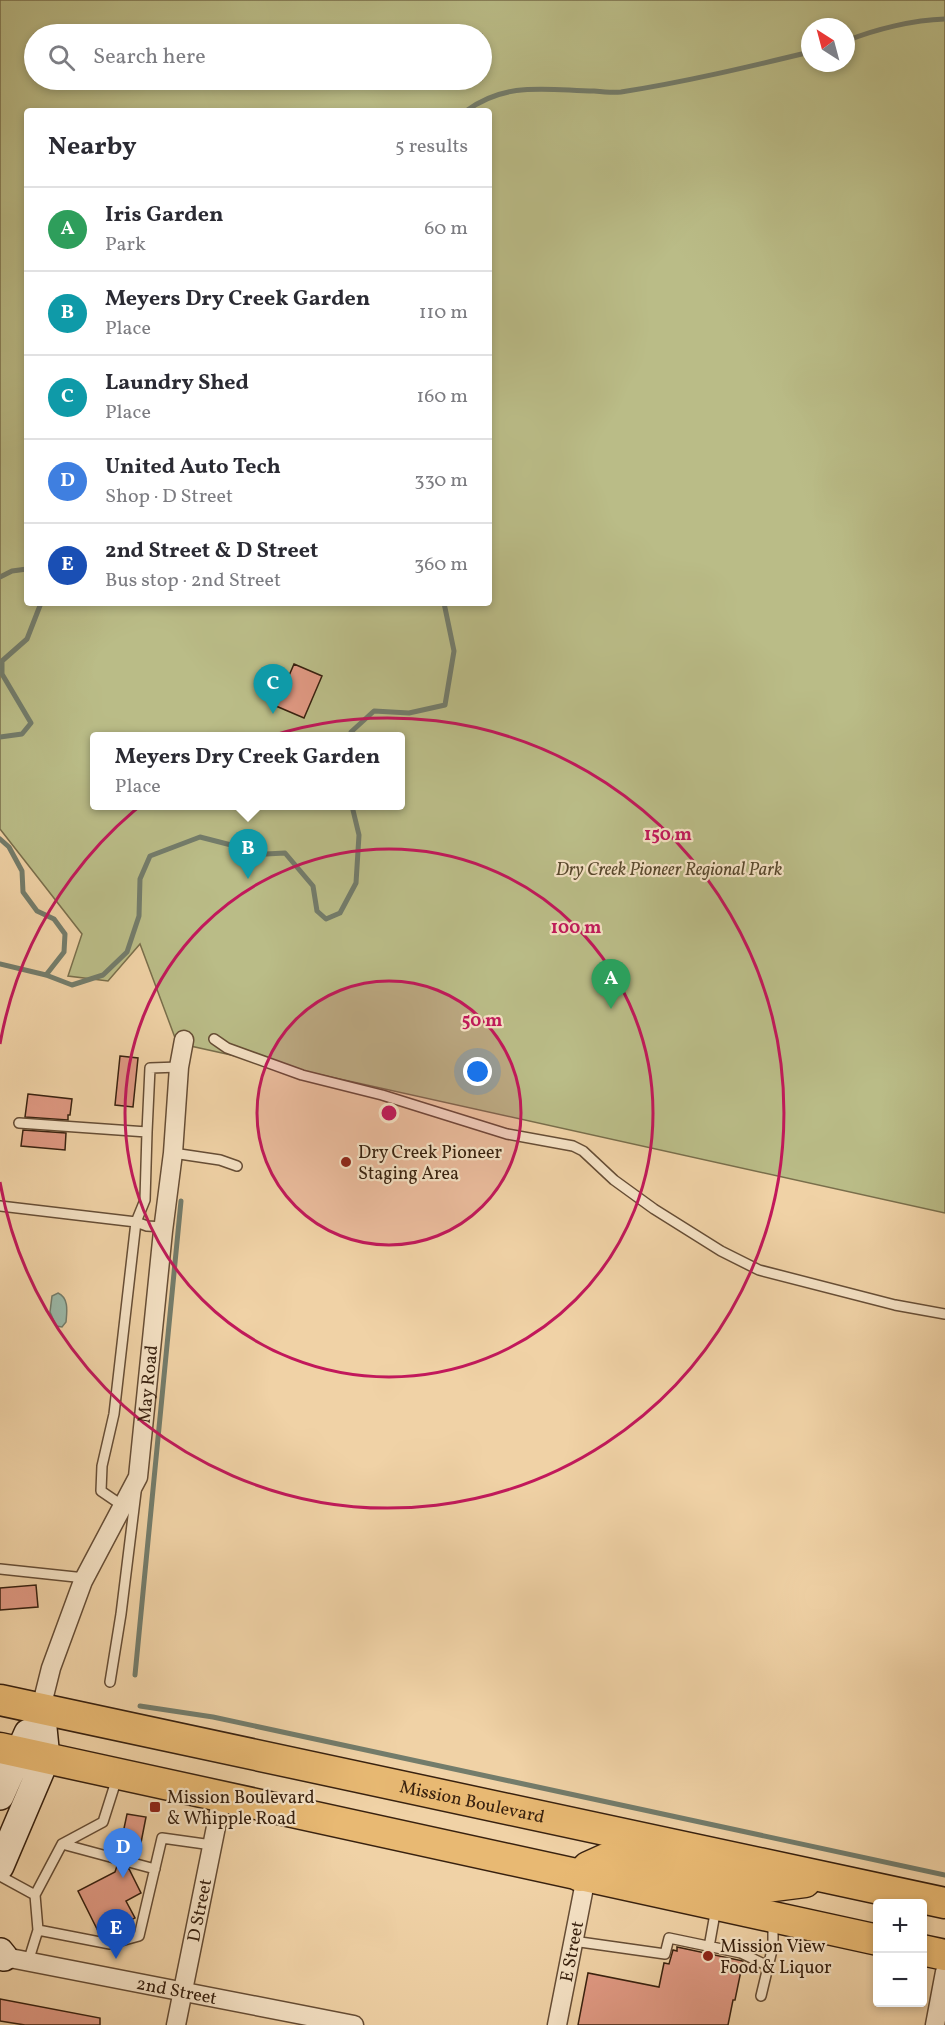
<!DOCTYPE html>
<html lang="en">
<head>
<meta charset="utf-8">
<style>
	body { margin:0; font-family:Vollkorn,serif; background:#f2f2f3; color:#2b2b33 }
	.controls { position:absolute; right:18px; bottom:18px; display:grid; overflow:hidden; border-radius:6px; box-shadow:0 3px 9px #0003 }
	.controls button { width:54px; height:54px; display:grid; place-items:center; padding:0; border:0; border-bottom:2px solid #e1e1e2; background:#fff; color:#2b2b33; font:30px sans-serif }
	.compass { position:absolute; left:801px; top:18px; width:54px; height:54px; border-radius:50%; background:#fff; box-shadow:0 3px 9px #0003; rotate:324deg }
	.you { position:absolute; left:478px; top:1072px; width:21px; height:21px; margin:-15px; border:4px solid #fff; border-radius:50%; background:#1a73e8; box-shadow:0 0 0 9px #1a73e833 }
	.badge { display:grid; place-items:center; width:39px; height:39px; border-radius:50%; background:#1a73e8; color:#fff; font-size:20px; font-weight:700 }
	.pin { position:absolute; translate:-50% -50px; filter:drop-shadow(0 2px 3px #0008) }
	.pin::after { content:''; position:absolute; top:32px; width:21px; height:18px; background:inherit; clip-path:polygon(0 0,100% 0,50% 100%) }
	.popup { position:absolute; left:90px; top:732px; width:315px; height:78px; box-sizing:border-box; display:grid; place-content:center; border-radius:6px; background:#fff; filter:drop-shadow(0 2px 4px #0005); font-size:20px; white-space:nowrap; color:#7c7c81 }
	.popup b { font-size:22px; color:#2b2b33 }
	.popup::after { content:''; position:absolute; left:50%; top:100%; margin-left:-12px; border:12px solid transparent; border-top-color:#fff }
	.list { margin:0; padding:0; list-style:none }
	h2 { display:flex; justify-content:space-between; align-items:center; height:78px; margin:0; padding:0 24px; font-size:26px }
	h2 small { font-size:20px; font-weight:400; color:#7c7c81 }
	.list li { display:grid; grid-template-columns:39px 1fr auto; gap:18px; align-items:center; box-sizing:border-box; height:84px; padding:0 24px; border-top:2px solid #e1e1e2 }
	.list b { display:block; font-size:22px; white-space:nowrap }
	.list p { margin:0; font-size:20px; white-space:nowrap; color:#7c7c81 }
	.list em { font-size:20px; font-style:normal; color:#7c7c81 }
	.icon { flex:none; width:33px; height:33px; fill:none; stroke:currentColor; stroke-width:2; stroke-linecap:round; stroke-linejoin:round }
	.map { position:relative; flex:none; width:945px; height:2025px; overflow:hidden }
	.search { position:absolute; background:#fff; box-shadow:0 3px 9px #0003; left:24px; top:24px; width:468px; height:66px; display:flex; align-items:center; gap:15px; box-sizing:border-box; padding:0 21px; border-radius:33px; color:#7c7c81; font-size:22px }
	.panel { position:absolute; background:#fff; box-shadow:0 3px 9px #0003; left:24px; top:108px; width:468px; height:498px; border-radius:6px }
	.map>svg:first-child { display:block }
	.green { fill:#babc87; stroke:#796e4b; stroke-width:1.5; fill-rule:evenodd }
	.water { fill:#9ab8a8; stroke:#737c6b; stroke-width:1.5 }
	.lines { fill:none; stroke-linecap:round; stroke-linejoin:round }
	.stream { stroke:#737c6b; stroke-width:5 }
	.building { fill:#e09983; stroke:#38210f; stroke-width:1.5 }
	.service-casing { stroke:#664d35; stroke-width:12 }
	.minor-casing { stroke:#664d35; stroke-width:21 }
	.secondary-casing { stroke:#38210f; stroke-width:30 }
	.primary-casing { stroke:#38210f; stroke-width:33 }
	.service { stroke:#f5e2c5; stroke-width:9 }
	.minor { stroke:#f5e2c5; stroke-width:18 }
	.secondary { stroke:#f5e2c5; stroke-width:27 }
	.primary { stroke:#e8b973; stroke-width:30 }
	.ring { fill:none; stroke:#c2185b; stroke-width:3 }
	.poi-dot { fill:#8f2418; stroke:#f5e2c5; stroke-width:2 }
	.labels { text-anchor:middle; stroke-width:4.5; stroke-linejoin:round; paint-order:stroke }
	.park-label { font-size:18px; font-style:italic; fill:#58482d; stroke:#f5e2c5 }
	.poi-label { font-size:18px; fill:#38210f; stroke:#f5e2c5; text-anchor:start }
	.street-label { font-size:18px; fill:#38210f; stroke:#f5e2c5 }
	.centre { fill:#c2185b; stroke:#f5e2c5; stroke-width:3 }
	.ring-label { font-size:18px; text-anchor:middle; font-weight:bold; fill:#c2185b; stroke:#f5e2c5; stroke-width:4.5; stroke-linejoin:round; paint-order:stroke }
</style>
</head>
<body>
<div class="map">
<svg width="945" height="2025" viewBox="0 0 945 2025">
	<rect width="100%" height="100%" fill="#f0d2a6"/>
	<filter id="stains"><feTurbulence type="fractalNoise" baseFrequency=".00333" numOctaves="4"/><feColorMatrix values="0 0 0 0 .2 0 0 0 0 .09 0 0 0 0 .02 0 0 0 .5 -.17"/></filter>
	<radialGradient id="worn" r=".72"><stop offset=".6" stop-color="#630" stop-opacity="0"/><stop offset="1" stop-color="#630" stop-opacity=".3"/></radialGradient>
	<!-- green -->
	<path class="green" d="M0,0H945V1213L177,1043L140,944L108,981L68,976L82,934L0,829ZM810,27H846V63H810ZM34,34H482V80H34ZM27,111H489V603H27ZM95,736H401V806H95Z"/>
	<!-- water -->
	<path class="water" d="M58,1293C69,1298 67,1311 66,1322L62,1327L56,1326L50,1312L52,1296Z"/>
	<g class="lines">
		<!-- stream -->
		<path class="stream" d="M846,41C876,29 913,20 945,19
			M466,111C507,81 546,90 594,91C603,92 612,93 621,92C685,82 748,67 810,52
			M0,577L12,571L27,569
			M350,736L351,732L374,711L409,713L445,705L454,651L444,603
			M0,737L22,734L31,723L2,674V661L27,639L41,603
			M0,839L9,847L22,871L23,892L37,911L54,919L65,934L64,952L46,975
			M0,964L46,975L72,985L103,975L127,952L139,916L140,879L150,856L200,837L266,854L285,853L313,886L317,911L326,919L340,913L356,883L359,835L352,806
			M135,1675L181,1201
			M140,1706L213,1717L945,1875"/>
	</g>
	<!-- building -->
	<path class="building" d="M294,664L322,676L304,718L276,706Z
		M120,1056L138,1058L133,1107L115,1105Z
		M28,1094L72,1099L70,1115H68V1120L25,1117Z
		M23,1130L66,1133L65,1150L21,1146Z
		M36,1585L38,1607L0,1610V1588Z
		M127,1814L146,1817L138,1858L119,1852Z
		M117,1866L129,1869L141,1893L126,1901L135,1918L100,1935L78,1891L115,1872Z
		M677,1947L743,1961L735,2000H733L728,2025H578L588,1973L659,1987L664,1963L669,1964L673,1950L677,1951Z
		M0,1999L100,2018V2025H25L0,2021Z"/>
	<g class="lines">
		<defs>
			<path id="service" d="M214,1039L227,1048L302,1075L382,1095L507,1134L573,1146L583,1151L614,1180L654,1209L721,1251L759,1270L895,1305L945,1314
				M19,1123L147,1132L145,1200L136,1222L147,1226L163,1227
				M147,1132L150,1068L179,1067
				M173,1153L220,1160L237,1166
				M0,1206L136,1222L114,1414L102,1466L101,1491L123,1506
				M0,1569L85,1578
				M110,1682L121,1614L136,1492
				M62,1844L155,1869
				M0,1876L35,1895L62,1844L103,1822L117,1778
				M38,1930L110,1944L139,1936L162,1838L212,1845
				M573,1941L665,1954L669,1938L741,1953L768,1966
				M709,1947L716,1908
				M28,1962L38,1930L35,1895
				M761,1996L773,1946V1920"/>
			<g id="minor">
				<path id="s1" d="M41,1708L51,1668L83,1581L138,1477L163,1231L173,1153L179,1067L184,1040"/>
				<path id="s2" d="M0,1956L354,2025"/>
				<path id="s3" d="M176,2025L222,1797"/>
				<path id="s4" d="M557,2025L586,1877"/>
				<path d="M935,2025L945,1972"/>
			</g>
			<path id="secondary" d="M0,1796L28,1733
				M0,1866L46,1758L41,1708
				M0,1952L4,1957"/>
			<g id="primary">
				<path id="s5" d="M0,1700L945,1903"/>
				<path d="M0,1748L878,1940"/>
				<path d="M580,1876L588,1867L608,1858L747,1887H766L805,1882"/>
				<path d="M922,1950L945,1955"/>
			</g>
		</defs>
		<!-- service casing -->
		<use href="#service" class="service-casing"/>
		<!-- minor casing -->
		<use href="#minor" class="minor-casing"/>
		<!-- secondary casing -->
		<use href="#secondary" class="secondary-casing"/>
		<!-- primary casing -->
		<use href="#primary" class="primary-casing"/>
		<!-- service -->
		<use href="#service" class="service"/>
		<!-- minor -->
		<use href="#minor" class="minor"/>
		<!-- secondary -->
		<use href="#secondary" class="secondary"/>
		<!-- primary -->
		<use href="#primary" class="primary"/>
	</g>
	<!-- distance rings -->
	<circle cx="389" cy="1113" r="132" fill="#c2185b" fill-opacity=".12"/>
	<g class="ring">
		<circle cx="389" cy="1113" r="132"/>
		<circle cx="389" cy="1113" r="264"/>
		<path d="M0 1044A395 395 0 1 1 0 1182"/>
	</g>
	<!-- markers -->
	<g class="poi-dot">
		<circle cx="346" cy="1162" r="6"/>
		<rect x="149" y="1801" width="12" height="12" rx="3"/>
		<circle cx="708" cy="1956" r="6"/>
	</g>
	<g class="labels">
		<!-- park labels -->
		<g class="park-label">
			<text x="669" y="875">Dry Creek Pioneer Regional Park</text>
		</g>
		<!-- poi labels -->
		<g class="poi-label">
			<text x="358" y="1158">Dry Creek Pioneer<tspan x="358" dy="21">Staging Area</tspan></text>
			<text x="167" y="1803">Mission Boulevard<tspan x="167" dy="21">&amp; Whipple Road</tspan></text>
			<text x="720" y="1952">Mission View<tspan x="720" dy="21">Food &amp; Liquor</tspan></text>
		</g>
		<!-- street labels -->
		<g class="street-label">
			<text dy="6" stroke="none"><textPath href="#s1" startOffset="345">May Road</textPath></text>
			<text dy="6" stroke="none"><textPath href="#s5" startOffset="483">Mission Boulevard</textPath></text>
			<text dy="6" stroke="none"><textPath href="#s3" startOffset="117">D Street</textPath></text>
			<text dy="6" stroke="none"><textPath href="#s4" startOffset="75">E Street</textPath></text>
			<text dy="6" stroke="none"><textPath href="#s2" startOffset="180">2nd Street</textPath></text>
		</g>
	</g>
	<circle cx="389" cy="1113" r="9" class="centre"/>
	<g class="ring-label">
		<text x="668" y="840">150 m</text>
		<text x="576" y="933">100 m</text>
		<text x="482" y="1026">50 m</text>
	</g>
	<rect width="100%" height="100%" filter="url(#stains)"/>
	<rect width="100%" height="100%" fill="url(#worn)"/>
</svg>
<div class="controls">
<button>+</button>
<button>−</button>
</div>
<svg class="compass" viewBox="-18 -18 36 36"><path d="M0-13l5 13h-10z" fill="#e53935"/><path d="M0 13l5-13h-10z" fill="#7c7c81"/></svg>
<div class="you"></div>
<div class="pin badge" style="left:611px;top:1009px;background:#2e9e5b">A</div>
<div class="pin badge" style="left:248px;top:879px;background:#0f9aa8">B</div>
<div class="popup"><b>Meyers Dry Creek Garden</b>Place</div>
<div class="pin badge" style="left:273px;top:714px;background:#0f9aa8">C</div>
<div class="pin badge" style="left:123px;top:1878px;background:#3f7fe0">D</div>
<div class="pin badge" style="left:116px;top:1959px;background:#1a4fb4">E</div>
<div class="search"><svg class="icon" aria-label="search" viewBox="0 0 24 24"><circle cx="10" cy="10" r="6"/><path d="M15 15l6 6"/></svg>Search here</div>
<section class="panel">
<h2>Nearby<small>5 results</small></h2>
<ul class="list">
<li><span class="badge" style="background:#2e9e5b">A</span><div><b>Iris Garden</b><p>Park</p></div><em>60 m</em></li>
<li><span class="badge" style="background:#0f9aa8">B</span><div><b>Meyers Dry Creek Garden</b><p>Place</p></div><em>110 m</em></li>
<li><span class="badge" style="background:#0f9aa8">C</span><div><b>Laundry Shed</b><p>Place</p></div><em>160 m</em></li>
<li><span class="badge" style="background:#3f7fe0">D</span><div><b>United Auto Tech</b><p>Shop · D Street</p></div><em>330 m</em></li>
<li><span class="badge" style="background:#1a4fb4">E</span><div><b>2nd Street &amp; D Street</b><p>Bus stop · 2nd Street</p></div><em>360 m</em></li>
</ul>
</section>
</div>
</body>
</html>
